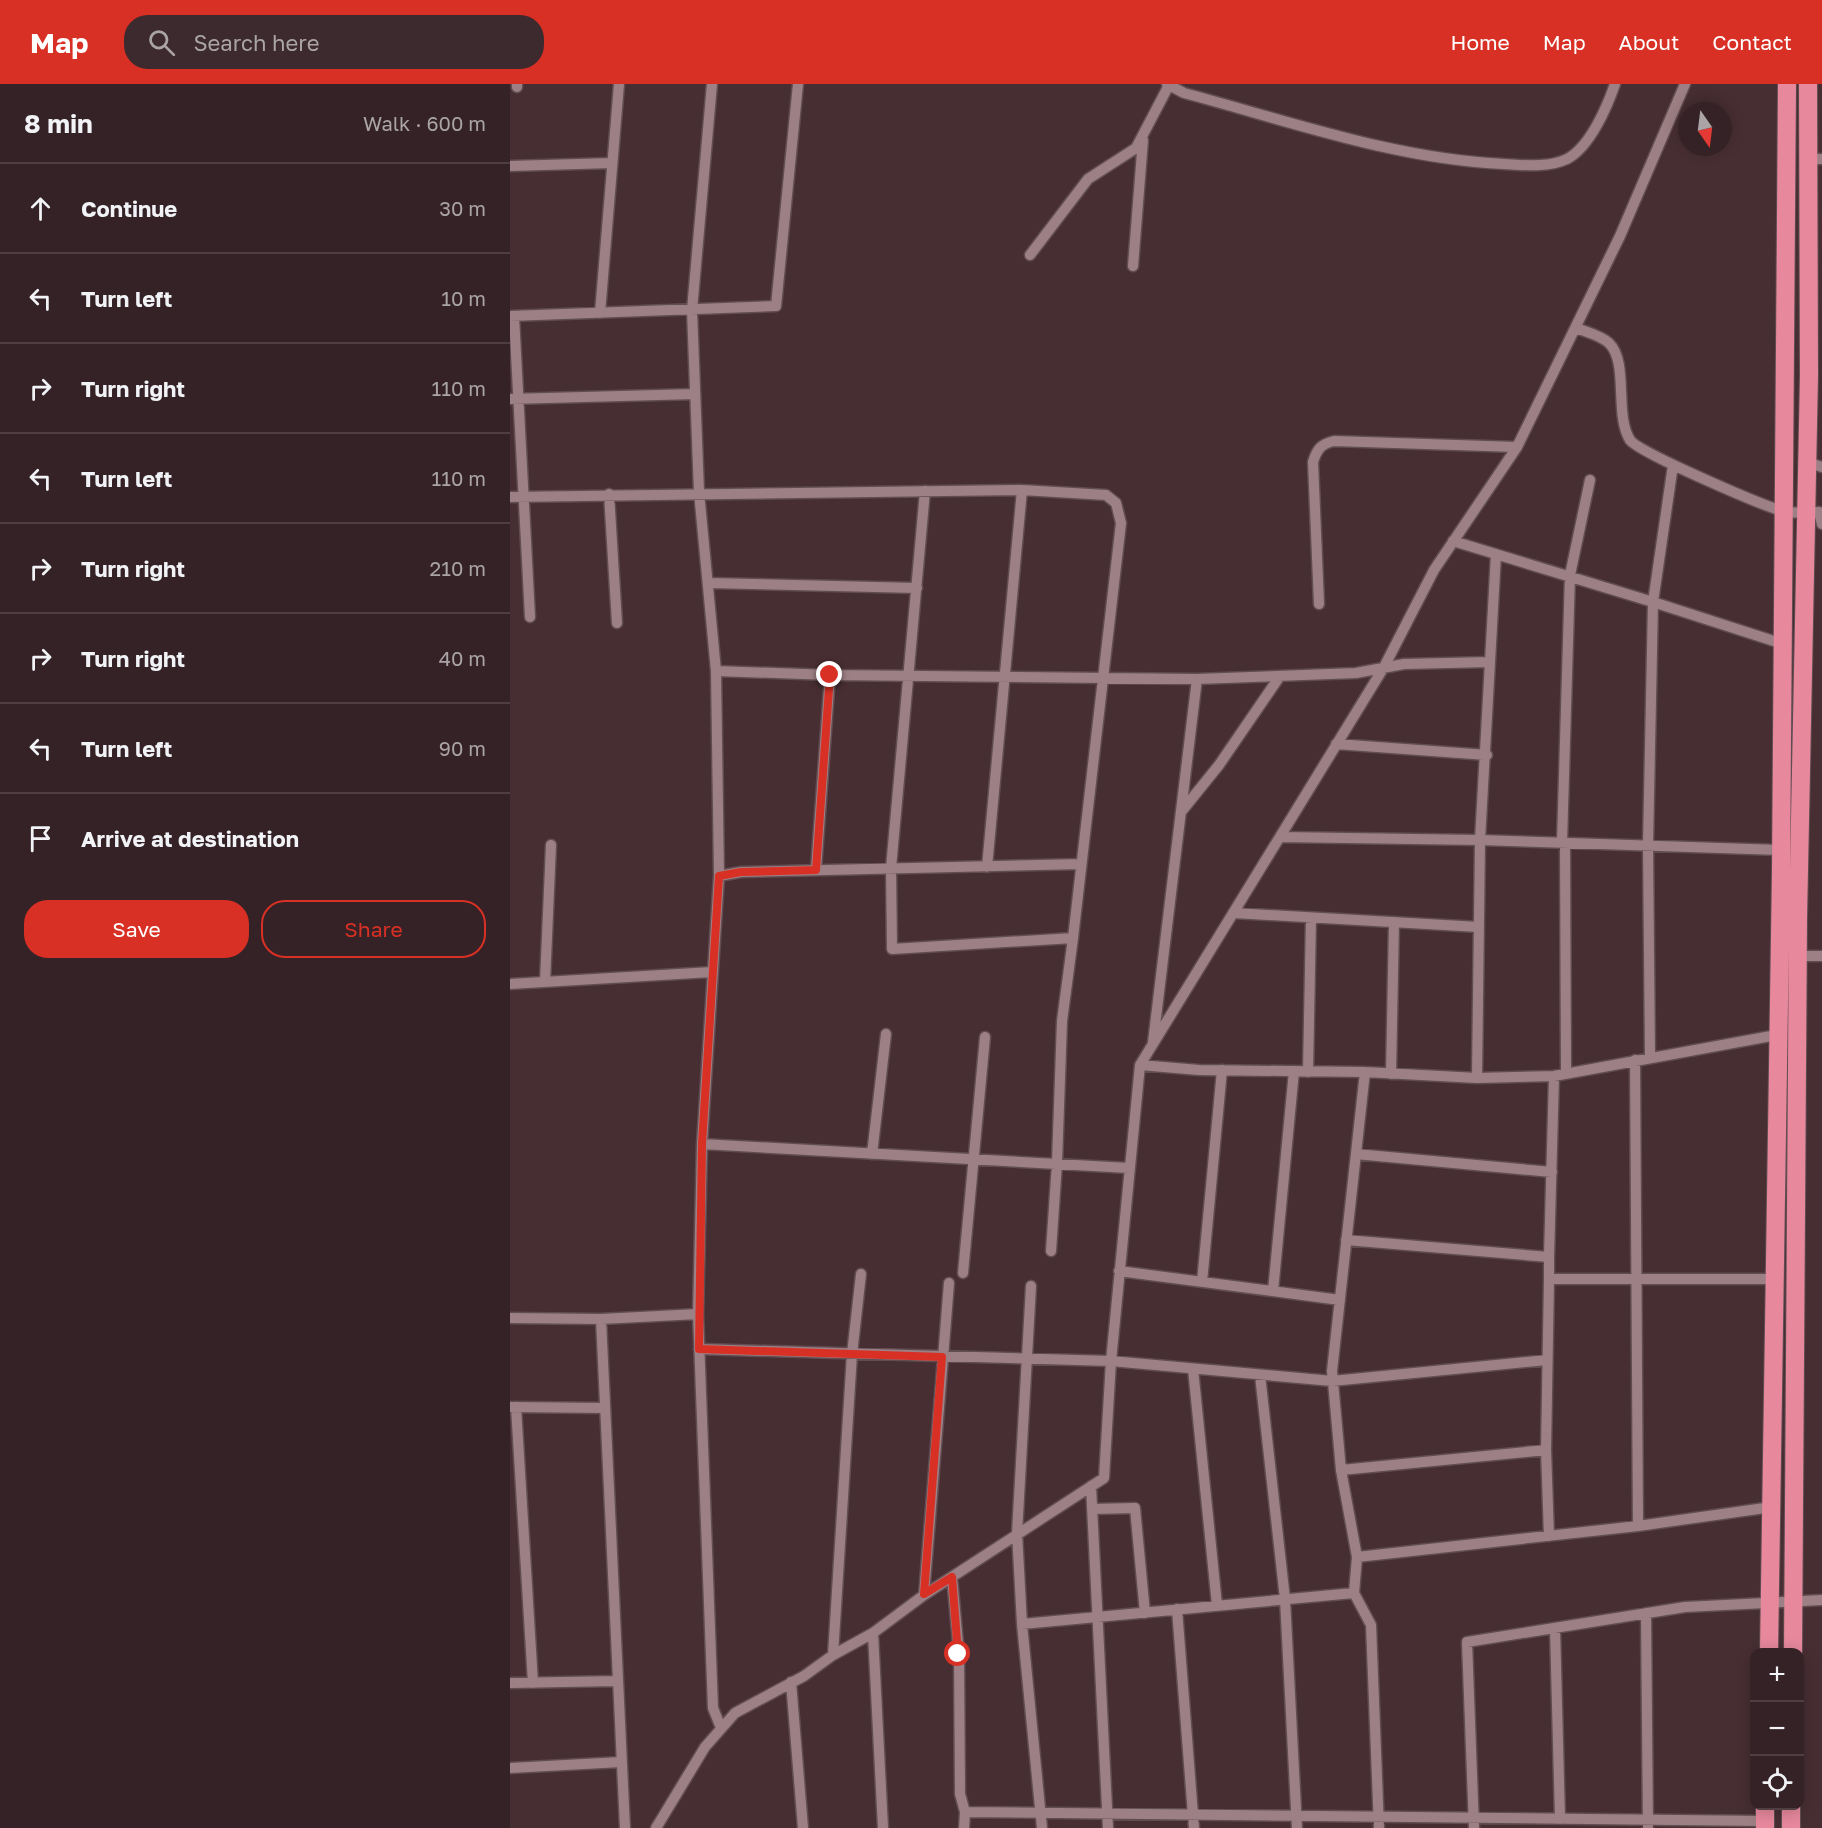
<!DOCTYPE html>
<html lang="en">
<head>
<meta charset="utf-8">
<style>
	body { margin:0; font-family:"Golos Text",sans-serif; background:#3d2a2e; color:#f1f3f6 }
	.controls { position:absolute; right:18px; bottom:18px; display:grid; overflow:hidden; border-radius:12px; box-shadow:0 3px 15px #0003 }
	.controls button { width:54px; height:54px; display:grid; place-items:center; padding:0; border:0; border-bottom:2px solid #4f3f43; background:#352226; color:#f1f3f6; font:30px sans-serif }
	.compass { position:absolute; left:1168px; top:18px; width:54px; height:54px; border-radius:50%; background:#352226; box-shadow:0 3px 15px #0003; rotate:166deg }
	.stop { position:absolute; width:18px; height:18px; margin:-14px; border:4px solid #d93025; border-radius:50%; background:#fff }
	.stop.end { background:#d93025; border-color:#fff; box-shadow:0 2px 6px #0008 }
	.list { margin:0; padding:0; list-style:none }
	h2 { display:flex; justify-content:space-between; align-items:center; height:78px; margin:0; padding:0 24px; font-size:26px }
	h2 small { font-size:20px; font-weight:400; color:#aaa4a7 }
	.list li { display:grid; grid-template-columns:39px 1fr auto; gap:18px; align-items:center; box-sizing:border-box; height:90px; padding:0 24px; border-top:2px solid #4f3f43 }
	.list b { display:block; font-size:22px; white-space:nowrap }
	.list em { font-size:20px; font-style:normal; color:#aaa4a7 }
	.actions { display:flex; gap:12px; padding:18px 24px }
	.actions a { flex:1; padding:14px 0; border:2px solid #d93025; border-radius:24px; text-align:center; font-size:21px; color:#d93025 }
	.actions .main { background:#d93025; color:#fff }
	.icon { flex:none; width:33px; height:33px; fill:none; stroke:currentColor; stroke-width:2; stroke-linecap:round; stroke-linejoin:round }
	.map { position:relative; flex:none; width:1312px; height:1744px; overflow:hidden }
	header { display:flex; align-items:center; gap:36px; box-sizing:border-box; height:84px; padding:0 30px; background:#d93025; color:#fff }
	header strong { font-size:28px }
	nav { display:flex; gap:33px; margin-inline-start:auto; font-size:21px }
	.search { width:420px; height:54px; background:#3d2a2e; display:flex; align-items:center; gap:15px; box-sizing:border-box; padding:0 21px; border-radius:24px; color:#aaa4a7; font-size:22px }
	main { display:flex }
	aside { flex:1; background:#352226 }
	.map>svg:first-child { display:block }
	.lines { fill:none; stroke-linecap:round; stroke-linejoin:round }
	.minor-casing { stroke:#614d51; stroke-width:13 }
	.highway-casing { stroke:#614d51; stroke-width:20 }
	.minor { stroke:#9d8085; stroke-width:10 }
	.highway { stroke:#e7889d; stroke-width:18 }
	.route { stroke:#d93025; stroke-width:8 }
</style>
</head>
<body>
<header>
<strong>Map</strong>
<div class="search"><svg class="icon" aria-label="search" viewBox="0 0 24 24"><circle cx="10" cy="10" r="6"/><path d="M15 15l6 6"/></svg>Search here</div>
<nav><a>Home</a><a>Map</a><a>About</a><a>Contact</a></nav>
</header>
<main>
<aside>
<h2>8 min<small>Walk · 600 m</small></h2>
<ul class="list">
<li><svg class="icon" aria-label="ahead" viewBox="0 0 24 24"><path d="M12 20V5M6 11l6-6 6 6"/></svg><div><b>Continue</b></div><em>30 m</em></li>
<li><svg class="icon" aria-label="left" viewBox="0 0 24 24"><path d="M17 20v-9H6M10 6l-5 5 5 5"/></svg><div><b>Turn left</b></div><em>10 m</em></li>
<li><svg class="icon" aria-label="right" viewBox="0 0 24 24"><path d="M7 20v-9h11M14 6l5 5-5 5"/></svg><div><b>Turn right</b></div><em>110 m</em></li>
<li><svg class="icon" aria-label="left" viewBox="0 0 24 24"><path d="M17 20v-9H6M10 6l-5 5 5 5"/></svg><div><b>Turn left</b></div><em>110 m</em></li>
<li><svg class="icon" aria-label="right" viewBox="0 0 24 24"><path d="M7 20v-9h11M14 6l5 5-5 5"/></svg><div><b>Turn right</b></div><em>210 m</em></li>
<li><svg class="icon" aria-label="right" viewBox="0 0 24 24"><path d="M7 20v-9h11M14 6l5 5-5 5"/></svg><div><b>Turn right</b></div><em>40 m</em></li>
<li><svg class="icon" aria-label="left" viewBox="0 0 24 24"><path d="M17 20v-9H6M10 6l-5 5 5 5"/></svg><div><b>Turn left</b></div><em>90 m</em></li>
<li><svg class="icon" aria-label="arrive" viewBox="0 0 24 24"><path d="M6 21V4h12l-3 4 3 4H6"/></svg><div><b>Arrive at destination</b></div></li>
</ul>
<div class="actions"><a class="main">Save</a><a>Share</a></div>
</aside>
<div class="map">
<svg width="1312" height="1744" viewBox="0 0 1312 1744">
	<rect width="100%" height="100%" fill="#472e33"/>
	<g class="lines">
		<defs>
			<path id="minor" d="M202,0L182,226L189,408L206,587L209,792L192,1060L188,1230L203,1624L211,1644
				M657,0L674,9C779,37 885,75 994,80C1014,81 1038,84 1057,75C1080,63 1097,23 1105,0
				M7,3V0
				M1298,75H1312
				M0,82L102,79
				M520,171L578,95L626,64L659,1
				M623,182L633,56
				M90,229L109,0
				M0,232L266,222L288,0
				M4,232L20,533
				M1066,244C1076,248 1090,251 1099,259C1119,278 1104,331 1120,356C1128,368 1253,422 1273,427C1283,430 1298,428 1309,428L1312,440
				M0,315L185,310
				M1297,378L1312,383
				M415,407L381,784L382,865L563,854L552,937L547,1079L541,1167
				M99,410L107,539
				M0,413L512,406L596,411L606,419L611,439L563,854
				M943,457L1143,518L1163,381
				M198,499L407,504
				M809,520L803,378C807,365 811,360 824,357L1007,363
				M980,578L986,470
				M206,587L320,591L687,595L846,589L894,580L980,578L970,756L967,994
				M826,660L977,671
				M671,728L709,681L770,592
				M770,753L970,756L1271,766
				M1052,758L1060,491L1080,396
				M1055,759L1056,989
				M477,783L512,406
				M306,786L320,591
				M209,792L231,788L571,780
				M724,829L969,843
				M1288,872H1312
				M35,898L41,761
				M0,900L202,888
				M643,958L687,595
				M1140,973L1138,761L1143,518L1273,560
				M1125,976L1128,1442
				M630,981L689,986L855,988L967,994L1044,992L1272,950
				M798,988L801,834
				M855,988L822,1287L831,1386L847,1473L1128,1442L1262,1423
				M881,990L884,838
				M192,1060L619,1084
				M362,1070L376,950
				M846,1070L1042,1088
				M836,1156L1039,1173V1195H1265
				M1039,1173L1044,992
				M609,1187L830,1216
				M453,1189L475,953
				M692,1198L712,986
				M521,1202L507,1449L512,1540L532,1744
				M763,1207L784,987
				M0,1234L91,1235L188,1230
				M91,1235L115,1744
				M189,1265L601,1277L822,1297L1037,1276
				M683,1285L707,1521
				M750,1291L775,1515L787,1744
				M0,1323L95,1324
				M6,1323L23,1599
				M831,1386L1036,1366
				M581,1402L598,1744
				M582,1425L625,1424L635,1529
				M1039,1452L1036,1366L1039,1195
				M442,1493L449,1570L450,1710L455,1728
				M844,1509L847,1473
				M414,1511L439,1199
				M667,1525L684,1744
				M1136,1529L1138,1744
				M512,1540L844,1509L861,1541L869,1744
				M1045,1544L1050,1735
				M363,1549L373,1744
				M323,1571L342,1270L351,1190
				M281,1598L293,1744
				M0,1599L107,1597
				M0,1684L111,1678
				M146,1744L195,1663L225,1629L294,1592L323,1571L363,1549L414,1511L594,1394L601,1277L630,981L874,583L924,486L1007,363L1110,152L1175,0
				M454,1744L455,1728L1255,1737
				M964,1744L957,1558L1175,1523L1312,1516"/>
			<path id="highway" d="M1259,1568L1271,787L1277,0
				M1283,1568L1288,835L1299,291L1298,0
				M1281,1722V1744
				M1255,1744V1722"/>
		</defs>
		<!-- minor casing -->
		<use href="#minor" class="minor-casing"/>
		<!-- highway casing -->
		<use href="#highway" class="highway-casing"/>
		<!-- minor -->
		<use href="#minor" class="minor"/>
		<!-- highway -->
		<use href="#highway" class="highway"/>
	</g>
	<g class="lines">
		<!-- route -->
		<path class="route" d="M320,591L306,786L231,788L209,792L192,1060L189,1265L432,1273L414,1510L442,1493L448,1570"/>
	</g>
</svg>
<div class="controls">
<button>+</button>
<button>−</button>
<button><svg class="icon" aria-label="locate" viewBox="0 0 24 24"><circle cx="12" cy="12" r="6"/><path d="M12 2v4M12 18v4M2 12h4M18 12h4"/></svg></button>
</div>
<svg class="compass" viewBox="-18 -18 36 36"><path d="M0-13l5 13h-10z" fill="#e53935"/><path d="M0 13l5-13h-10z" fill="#aaa4a7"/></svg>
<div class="stop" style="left:448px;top:1570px"></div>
<div class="stop end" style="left:320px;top:591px"></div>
</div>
</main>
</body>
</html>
